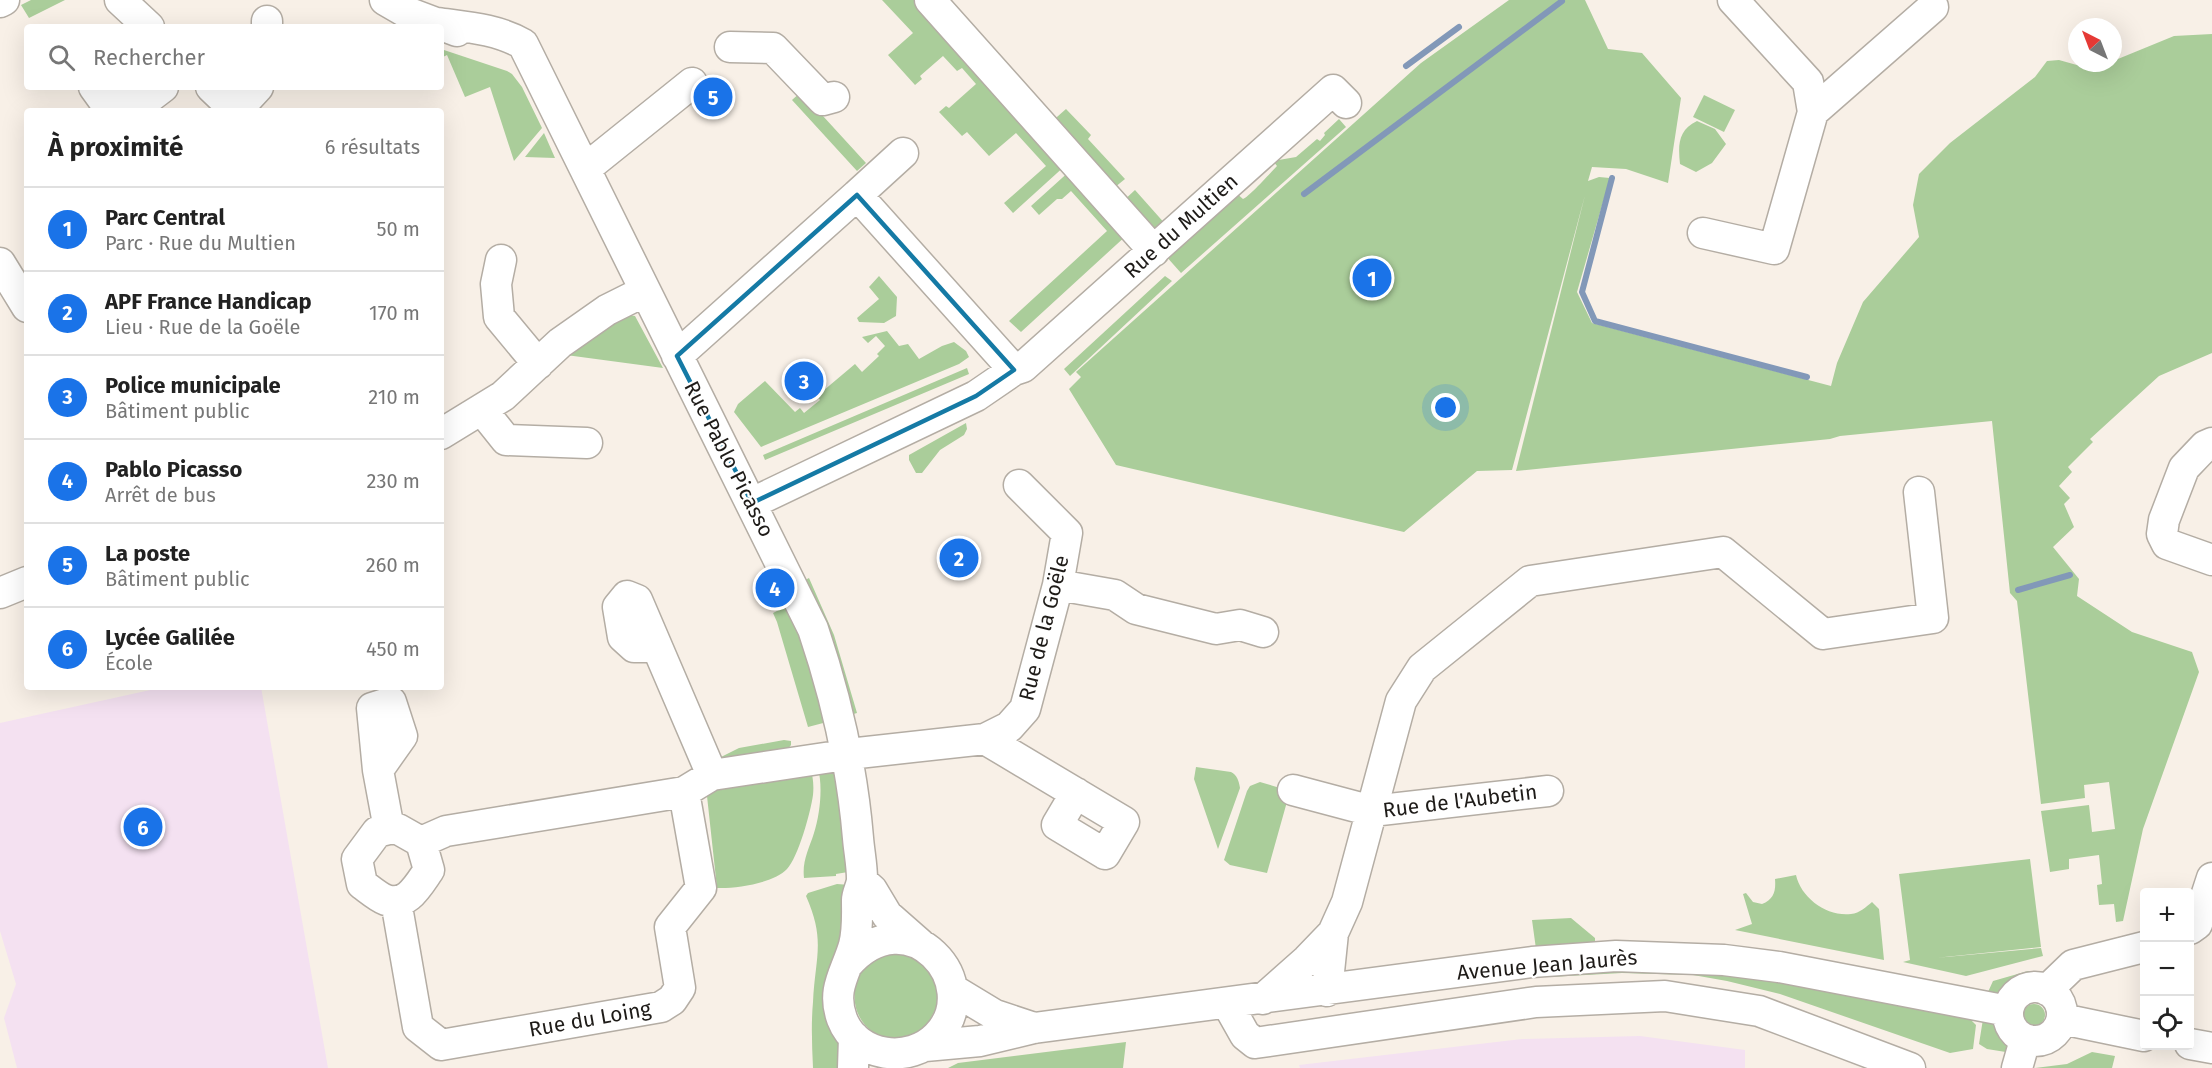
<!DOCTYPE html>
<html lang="fr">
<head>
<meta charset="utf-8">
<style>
	body { margin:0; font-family:"Fira Sans",sans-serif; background:#f2f2f2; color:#222 }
	.controls { position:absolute; right:18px; bottom:18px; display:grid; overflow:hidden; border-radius:6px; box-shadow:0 6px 24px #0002 }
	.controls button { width:54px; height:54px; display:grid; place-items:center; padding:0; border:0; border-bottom:2px solid #e0e0e0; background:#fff; color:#222; font:30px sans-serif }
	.compass { position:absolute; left:2068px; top:18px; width:54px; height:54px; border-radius:50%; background:#fff; box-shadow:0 6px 24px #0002; rotate:318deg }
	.you { position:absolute; left:1446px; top:408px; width:21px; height:21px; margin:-15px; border:4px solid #fff; border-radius:50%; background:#1a73e8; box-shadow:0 0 0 9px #1a73e833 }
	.badge { display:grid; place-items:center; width:39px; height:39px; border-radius:50%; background:#1a73e8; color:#fff; font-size:20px; font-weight:700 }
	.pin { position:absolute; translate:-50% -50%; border:3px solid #fff; box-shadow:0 2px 6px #0006 }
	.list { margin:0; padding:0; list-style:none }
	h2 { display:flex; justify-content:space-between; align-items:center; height:78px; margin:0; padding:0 24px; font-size:26px }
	h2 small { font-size:20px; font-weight:400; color:#767676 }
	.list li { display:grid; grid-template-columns:39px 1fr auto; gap:18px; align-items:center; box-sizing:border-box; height:84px; padding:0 24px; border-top:2px solid #e0e0e0 }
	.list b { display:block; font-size:22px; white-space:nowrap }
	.list p { margin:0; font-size:20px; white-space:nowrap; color:#767676 }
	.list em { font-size:20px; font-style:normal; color:#767676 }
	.icon { flex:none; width:33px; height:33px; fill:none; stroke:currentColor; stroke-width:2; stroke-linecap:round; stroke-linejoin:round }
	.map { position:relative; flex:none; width:2212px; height:1068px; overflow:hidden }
	.search { position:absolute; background:#fff; box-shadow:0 6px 24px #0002; left:24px; top:24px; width:420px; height:66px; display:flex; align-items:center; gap:15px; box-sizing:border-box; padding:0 21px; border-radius:6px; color:#767676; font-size:22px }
	.panel { position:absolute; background:#fff; box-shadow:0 6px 24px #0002; left:24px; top:108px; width:420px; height:582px; border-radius:6px }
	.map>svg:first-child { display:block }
	.education { fill:#f4e1f1 }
	.green { fill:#aacd9a }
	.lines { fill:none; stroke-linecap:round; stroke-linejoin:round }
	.stream { stroke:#8298b8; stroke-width:6 }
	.minor-casing { stroke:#b4ada4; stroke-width:33 }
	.minor { stroke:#fff; stroke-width:30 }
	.marked { fill:none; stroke:#157aa5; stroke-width:4.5; stroke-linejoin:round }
	.labels { text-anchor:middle; stroke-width:4.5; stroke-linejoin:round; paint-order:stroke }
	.street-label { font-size:21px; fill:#1e1b18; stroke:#fff }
</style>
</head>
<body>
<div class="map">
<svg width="2212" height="1068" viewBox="0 0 2212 1068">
	<rect width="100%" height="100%" fill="#f8f0e7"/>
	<!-- education -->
	<path class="education" d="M164,687H261L328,1068H17L4,1018L16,984L0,931V723Z
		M1640,1036L1745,1050V1068H1300L1299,1065L1522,1039Z"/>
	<!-- green -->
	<path class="green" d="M31,0H65L29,18L21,5Z
		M882,0H926L1067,164L1013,213L1004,203L1046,166L1016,133L989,156L967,132L962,136L939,112L946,106L949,108L976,84L962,68L957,71L943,56L920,76L922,79L915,85L888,55L913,33Z
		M1509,0H1585L1608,49L1642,53L1681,98L1668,183L1626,169L1592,167L1588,181L1599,177L1610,178L1577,292L1592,323L1831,386L1837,363L1863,302L1919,237L1913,205L1919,174L1950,143L2035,77L2047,61L2059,60L2091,69L2113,63V61L2174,36L2212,34V353L2159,376L2090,439L2093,442L2068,467L2072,472L2059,486L2070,498L2064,504L2074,527L2053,547L2079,579L2077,596L2132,632L2192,652L2199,672L2143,829L2123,921L2116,922L2114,904L2099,905L2097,885L2102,884L2099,855L2069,859V869L2050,872L2041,811L2089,805L2092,832L2115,829L2109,782L2084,785L2085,798L2041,804L2017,601L2010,593L1992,421L1840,436L1830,439L1516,471L1585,195L1512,470L1477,471L1404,532L1116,465L1069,389L1081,377L1076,372L1421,63Z
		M441,49L507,71L512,74L522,87L542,128L514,161L490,87L465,97L447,55L441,58Z
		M801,92L866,163L857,171L792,100Z
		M1704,95L1735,110L1724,132L1693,117Z
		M1066,109L1091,135L1088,139L1125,179L1109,192L1049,124Z
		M1339,119L1346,127L1181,273L1165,255L1235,192L1243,199C1249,197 1270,173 1277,166L1273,161L1296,157L1317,139L1320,141L1325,135L1324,133Z
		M1697,121L1715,129L1726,144L1712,163L1696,172L1680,164C1678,145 1678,130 1697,121Z
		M544,133L555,158L525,157Z
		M1072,169L1128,234L1021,332L1009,321L1107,231L1071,191L1062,199H1057L1039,215L1031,206Z
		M1135,190L1167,226L1154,239L1121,203Z
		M879,276L897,297L896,316L884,323L859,322L857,318L879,299L869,287Z
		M1165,276L1172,281L1070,376L1064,369Z
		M627,315L635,316L663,368L566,355L606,326Z
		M887,331L899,346L908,344L919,359L942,346L954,342L966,351L969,357L959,364L761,447L734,412L738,404L765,381L795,412L800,408L804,413L820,400L817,396L855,364L862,372L879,356L877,354L885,346L876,336L868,343L862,337Z
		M967,368L969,374L765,460L763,455Z
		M966,423L967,429L964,435L940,450L922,473H916L909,460V455Z
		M809,578L834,635L857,713L850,715L803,581Z
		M787,606L794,618L827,722L808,727L777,622L773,613Z
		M784,740L791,741V745L788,749L721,760V757L739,748Z
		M810,767C813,776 814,785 813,795C811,811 798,858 787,869C774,883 735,889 717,888L707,796L713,788Z
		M1196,767L1231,772C1237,775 1239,781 1240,788L1218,849L1194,779Z
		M818,768H830L837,774L848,872L836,874V876L804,878C802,861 809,849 814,833C820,814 823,787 818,768Z
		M1260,782L1290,791L1267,873L1230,865L1224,860L1247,791L1250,786Z
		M2030,859L2041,947L1935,958L2041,948L2043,956L1966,976L1903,962L1910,960L1899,874Z
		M1796,875C1801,898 1827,917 1851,914C1860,913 1866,907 1872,902L1879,909L1884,960L1735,930L1752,924L1743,894L1746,893L1753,902L1762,904C1774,899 1776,891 1775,879Z
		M837,884L850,885L840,1042L843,1068H813C812,1046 811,1024 813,1002C815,957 826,941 806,896L808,893Z
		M1571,918L1595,938V944L1536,949L1532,920Z
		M895,952L923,959L943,996L922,1034C914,1036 904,1040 895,1041C887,1041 879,1036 873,1032C850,1017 848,981 869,963C877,956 886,954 895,952Z
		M1627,966L1784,980L1972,1018V1021L1976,1025L1973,1049L1950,1053L1780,994L1727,981L1693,975L1622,973L1550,977V972Z
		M2028,971L2040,973L2045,977L2041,979L2020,982L1998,996L1988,992L1993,981Z
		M2023 1015a11 11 0 1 1 22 0a11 11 0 1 1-22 0Z
		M1983,1019H1995C2002,1027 2006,1036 2013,1045L2012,1053L1987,1049L1979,1044Z
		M1126,1042L1123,1068H948L958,1063Z
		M2092,1052L2115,1056L2112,1068H2035L2067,1064Z"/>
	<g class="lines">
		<!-- stream -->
		<path class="stream" d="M1406,66L1459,27
			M1612,178L1582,292L1595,321L1807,377
			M1304,194L1562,1
			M2018,590L2070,575"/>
		<defs>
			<path id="minor" d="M120,0L149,27
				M385,0L404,11L457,31
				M930,0L1154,251
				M0,2L4,0
				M438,23C467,27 497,29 523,44L813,629C836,697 852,766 858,838C859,851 862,865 862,879C862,886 857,893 857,900C857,916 858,930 854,945C846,973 831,989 842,1019C857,1058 910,1064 937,1036C987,984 908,894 847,965
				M267,27V21
				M730,47L773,48L823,100L834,97
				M94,87L107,105L146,100L163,87
				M211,87L236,111
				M236,111L258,87
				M1813,112L1933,7
				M585,169L692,83
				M857,195L903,153
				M1703,233L1774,249L1813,112L1808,82L1733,0
				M501,260L496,284L499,317L538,364
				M0,263L27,307
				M677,356L857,195L1014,370
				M482,410L506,440L587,443
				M441,434L503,396L560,343L607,310L645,291
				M2212,443L2205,446L2184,468L2164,520L2162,534L2167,544L2212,560
				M752,503L976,396L1014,370L1023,367L1333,90L1346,103
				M1058,585L1115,595L1136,609L1216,629L1240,625L1263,632
				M0,593L27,582
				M655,647H634L623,637L618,607L627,596L637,600L712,775
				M985,739L1124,822L1105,854L1057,825L1076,793
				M378,770L372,708L391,702L402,736L378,770L389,829
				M1293,790L1372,811L1548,791
				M389,829H398L421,842L429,870C419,884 407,908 386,900C378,897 369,889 362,884L357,859L377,832Z
				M421,842L446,831L684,792
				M862,881L872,890L887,915L920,944
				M396,901L418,1027L441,1045L661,1007L672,1000L680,988L670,927L701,888L684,792L712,775L858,753L985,739L1009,727L1025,709L1058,585L1067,533L1019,485
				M2190,929L2197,924L2212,878
				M2008 1014a27 27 0 1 1 54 0a27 27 0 1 1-54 0Z
				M952,989L995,1015L1034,1028
				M2047,990L2073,965L2144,947
				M1327,991L1333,933L1347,902L1401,701L1422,668L1530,581L1723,552L1823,634L1933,618L1919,492
				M1263,999L1307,960L1333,933
				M1227,1003L1245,1035L1255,1043L1536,1002L1665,996L1759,1011L1910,1068
				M2062,1019L2144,1036
				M2190,1044L2212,1048
				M925,1046L980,1041L1034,1028L1532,962L1616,956L1724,960L1779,967L2008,1011
				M853,1068L854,1037
				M2017,1068L2025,1040"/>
		</defs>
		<!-- minor casing -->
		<use href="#minor" class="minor-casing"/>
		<!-- minor -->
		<use href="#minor" class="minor"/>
	</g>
	<!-- marked area -->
	<path class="marked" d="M857,195L1014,370L976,396L752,503L677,356Z"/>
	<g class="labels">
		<!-- street labels -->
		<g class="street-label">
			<text transform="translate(1181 226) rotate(-42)" y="7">Rue du Multien</text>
			<text transform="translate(729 459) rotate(63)" y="7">Rue Pablo Picasso</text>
			<text transform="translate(1044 628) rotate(-76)" y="7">Rue de la Goële</text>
			<text transform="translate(1460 801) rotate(-7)" y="7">Rue de l'Aubetin</text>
			<text transform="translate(1547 965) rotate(-5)" y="7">Avenue Jean Jaurès</text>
			<text transform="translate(590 1019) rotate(-10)" y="7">Rue du Loing</text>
		</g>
	</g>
</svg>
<div class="controls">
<button>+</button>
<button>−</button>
<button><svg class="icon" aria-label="locate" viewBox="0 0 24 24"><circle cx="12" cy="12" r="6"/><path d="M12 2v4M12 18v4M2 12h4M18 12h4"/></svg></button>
</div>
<svg class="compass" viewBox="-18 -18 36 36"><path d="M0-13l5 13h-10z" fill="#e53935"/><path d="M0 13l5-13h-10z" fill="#767676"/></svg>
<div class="you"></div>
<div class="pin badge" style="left:1372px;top:278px">1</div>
<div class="pin badge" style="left:959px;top:558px">2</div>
<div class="pin badge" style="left:804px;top:381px">3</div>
<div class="pin badge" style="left:775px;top:588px">4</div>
<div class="pin badge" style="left:713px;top:97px">5</div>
<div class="pin badge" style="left:143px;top:827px">6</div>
<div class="search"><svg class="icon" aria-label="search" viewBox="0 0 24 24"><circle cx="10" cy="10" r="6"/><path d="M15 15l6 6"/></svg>Rechercher</div>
<section class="panel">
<h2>À proximité<small>6 résultats</small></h2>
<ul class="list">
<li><span class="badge">1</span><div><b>Parc Central</b><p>Parc · Rue du Multien</p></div><em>50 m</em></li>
<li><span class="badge">2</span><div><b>APF France Handicap</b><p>Lieu · Rue de la Goële</p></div><em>170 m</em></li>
<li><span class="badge">3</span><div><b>Police municipale</b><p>Bâtiment public</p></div><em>210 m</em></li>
<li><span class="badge">4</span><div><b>Pablo Picasso</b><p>Arrêt de bus</p></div><em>230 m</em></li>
<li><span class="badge">5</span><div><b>La poste</b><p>Bâtiment public</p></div><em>260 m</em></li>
<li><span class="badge">6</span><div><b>Lycée Galilée</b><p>École</p></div><em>450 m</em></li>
</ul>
</section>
</div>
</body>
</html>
